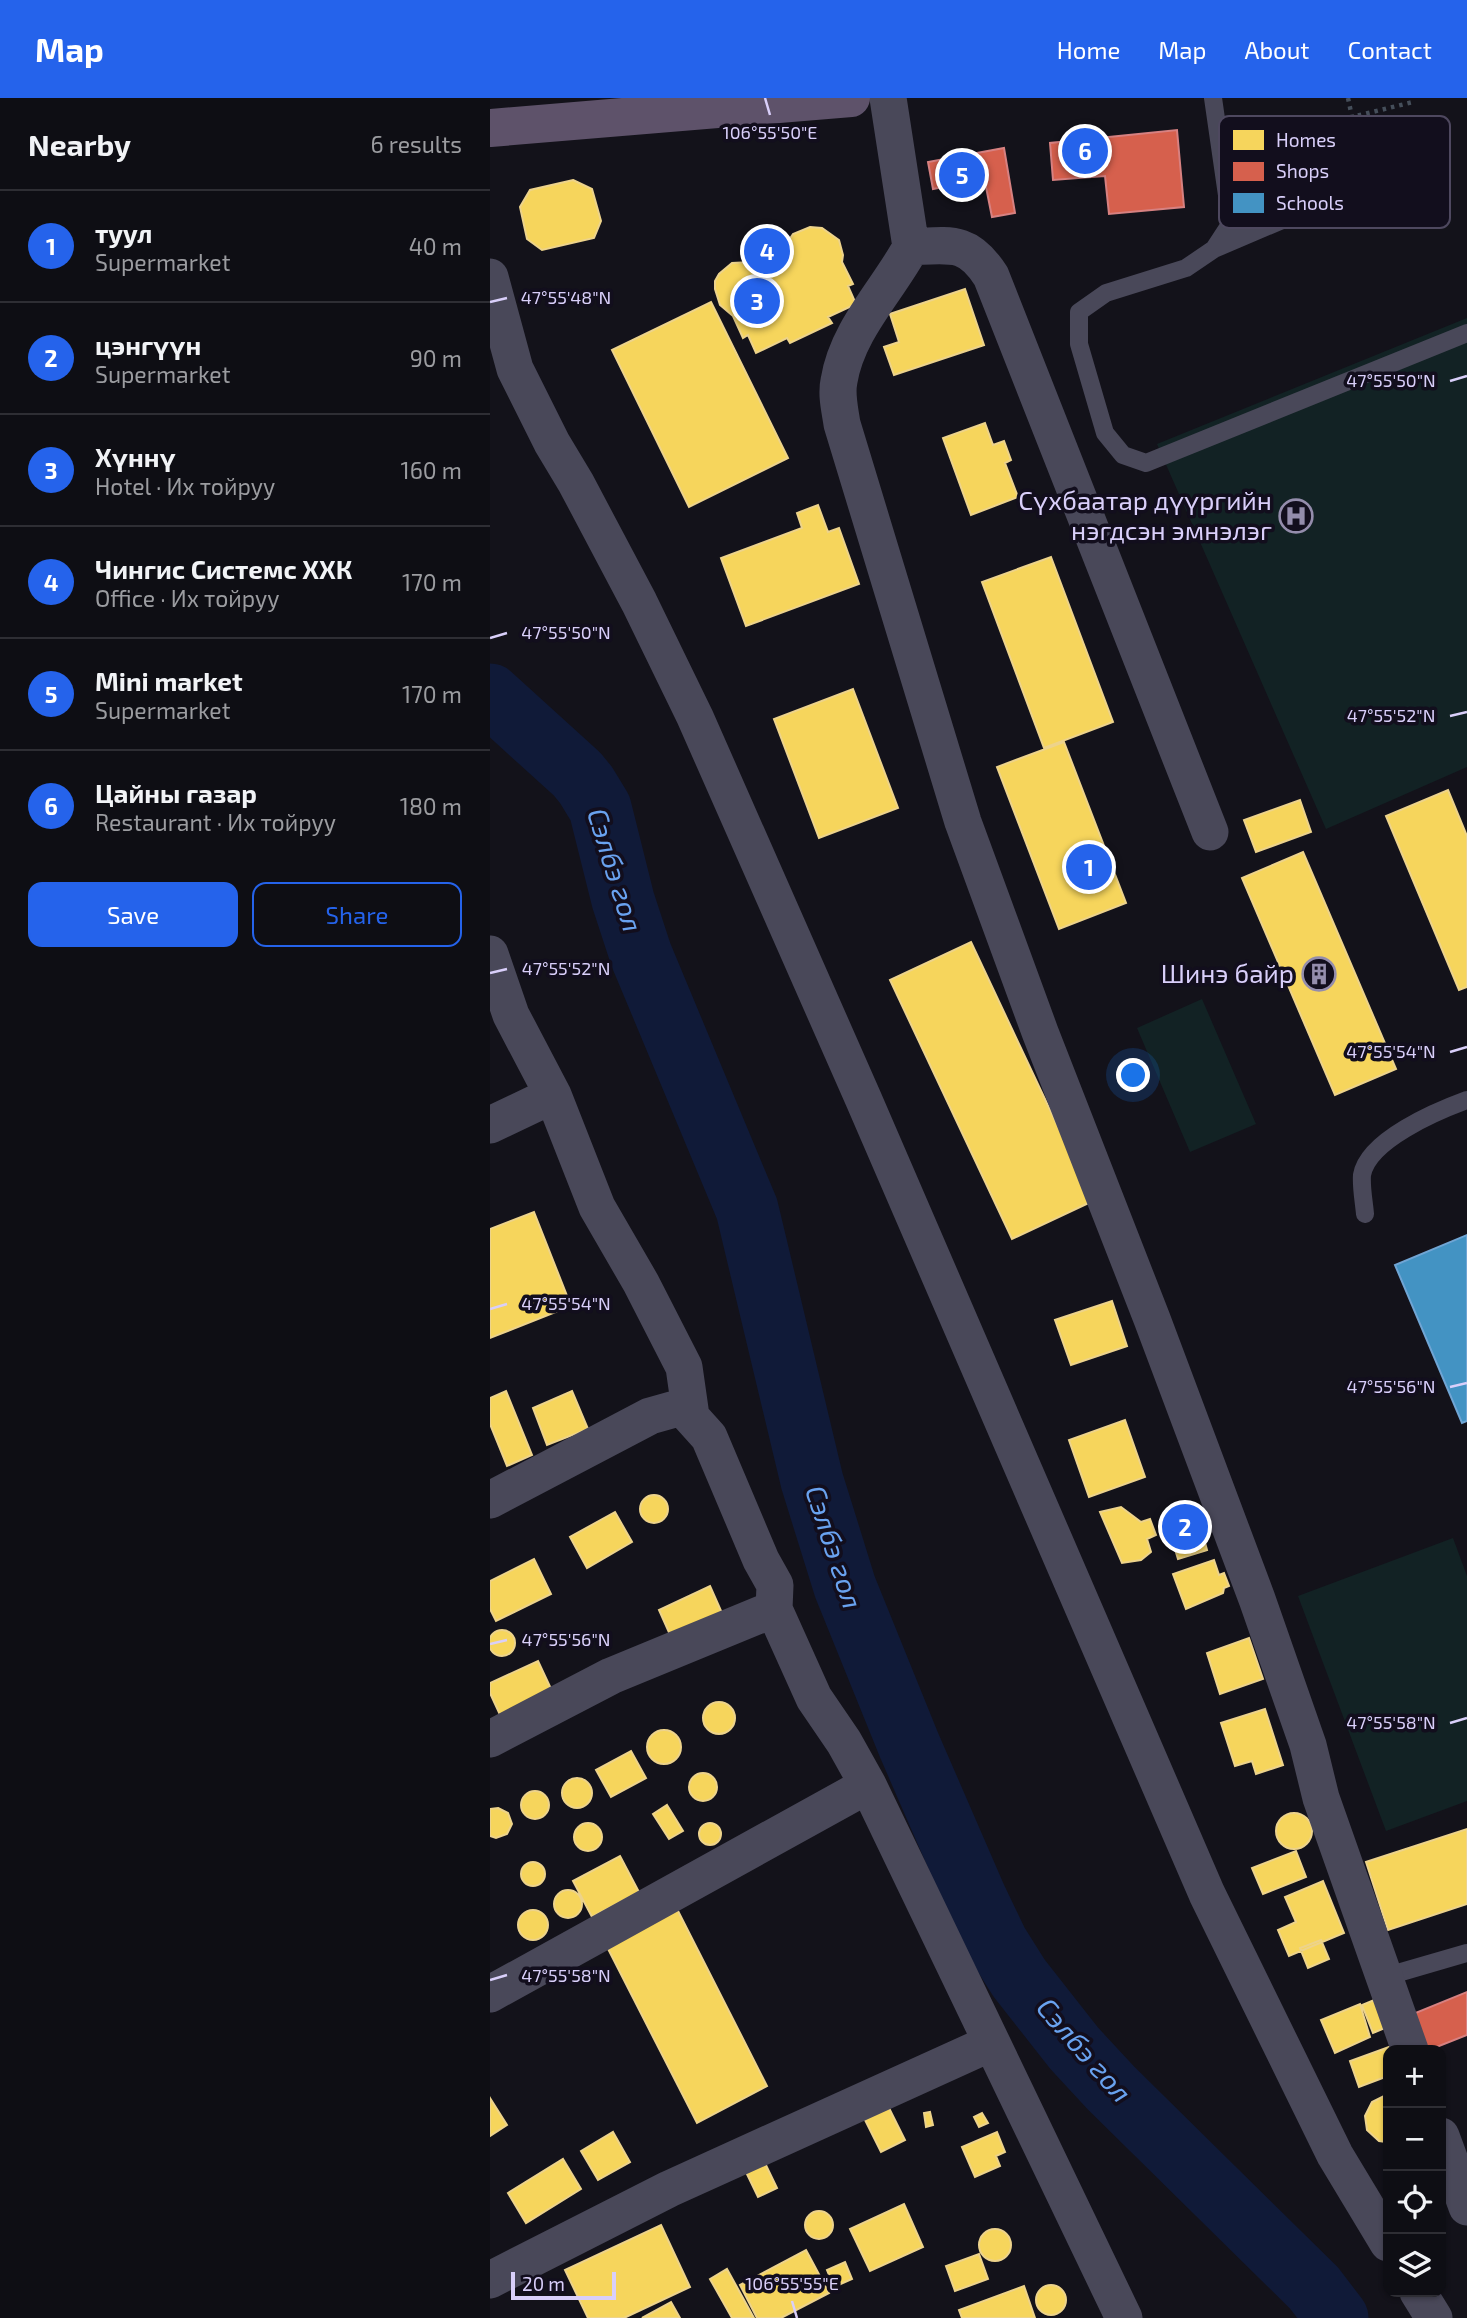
<!DOCTYPE html>
<html lang="en">
<head>
<meta charset="utf-8">
<style>
	body { margin:0; font-family:"Exo 2",sans-serif; background:#17171d; color:#f1f3f6 }
	.controls { position:absolute; right:21px; bottom:21px; display:grid; overflow:hidden; border-radius:14px; box-shadow:0 2px 5px #0004 }
	.controls button { width:63px; height:63px; display:grid; place-items:center; padding:0; border:0; border-bottom:2px solid #2e2e34; background:#0e0e14; color:#f1f3f6; font:35px sans-serif }
	.scale { position:absolute; left:21px; bottom:18px; width:105px; box-sizing:border-box; padding-left:7px; border:4px solid #d9cffa; border-top:0; font-size:19px; line-height:24px; white-space:nowrap; color:#d9cffa; -webkit-text-stroke:5px #120e1d; paint-order:stroke }
	.you { position:absolute; left:644px; top:978px; width:24px; height:24px; margin:-18px; border:5px solid #fff; border-radius:50%; background:#1a73e8; box-shadow:0 0 0 10px #1a73e833 }
	.badge { display:grid; place-items:center; width:46px; height:46px; border-radius:50%; background:#2563eb; color:#fff; font-size:23px; font-weight:700 }
	.pin { position:absolute; translate:-50% -50%; border:4px solid #fff; box-shadow:0 2px 7px #0006 }
	.list { margin:0; padding:0; list-style:none }
	h2 { display:flex; justify-content:space-between; align-items:center; height:91px; margin:0; padding:0 28px; font-size:30px }
	h2 small { font-size:23px; font-weight:400; color:#9b9ca0 }
	.list li { display:grid; grid-template-columns:46px 1fr auto; gap:21px; align-items:center; box-sizing:border-box; height:112px; padding:0 28px; border-top:2px solid #2e2e34 }
	.list b { display:block; font-size:26px; white-space:nowrap }
	.list p { margin:0; font-size:23px; white-space:nowrap; color:#9b9ca0 }
	.list em { font-size:23px; font-style:normal; color:#9b9ca0 }
	.actions { display:flex; gap:14px; padding:21px 28px }
	.actions a { flex:1; padding:16px 0; border:2px solid #2563eb; border-radius:14px; text-align:center; font-size:24px; color:#2563eb }
	.actions .main { background:#2563eb; color:#fff }
	.icon { flex:none; width:38px; height:38px; fill:none; stroke:currentColor; stroke-width:2; stroke-linecap:round; stroke-linejoin:round }
	.map { position:relative; flex:none; width:977px; height:2220px; overflow:hidden }
	header { display:flex; align-items:center; gap:42px; box-sizing:border-box; height:98px; padding:0 35px; background:#2563eb; color:#fff }
	header strong { font-size:33px }
	nav { display:flex; gap:38px; margin-inline-start:auto; font-size:24px }
	main { display:flex }
	aside { flex:1; background:#0e0e14 }
	.map>svg:first-child { display:block }
	.green { fill:#122224 }
	.homes { fill:#f6d55c; stroke:#edd38b; stroke-width:2 }
	.shops { fill:#d6604d; stroke:#d78181; stroke-width:2 }
	.schools { fill:#4393c3; stroke:#70a5d4; stroke-width:2 }
	.lines { fill:none; stroke-linecap:round; stroke-linejoin:round }
	.river { stroke:#101a38; stroke-width:63 }
	.path { stroke:#454e5a; stroke-width:4.5; stroke-dasharray:3.5 5; stroke-linecap:butt }
	.lane { stroke:#494859; stroke-width:18 }
	.street { stroke:#494859; stroke-width:37 }
	.primary { stroke:#5e526a; stroke-width:38 }
	.ticks { fill:none; stroke:#d9cffa; stroke-width:2.5 }
	.labels { text-anchor:middle; stroke-width:7; stroke-linejoin:round; paint-order:stroke }
	.poi-label { font-size:26px; fill:#d9cffa; stroke:#120e1d; text-anchor:end }
	.water-label { font-size:28px; font-style:italic; fill:#69a2ef; stroke:#120e1d }
	.key { fill:#120e1d; stroke:#4e485f; stroke-width:2 }
	.key-label { font-size:19px; fill:#d9cffa }
	.ticks-label { font-size:18px; text-anchor:middle; fill:#d9cffa; stroke:#120e1d; stroke-width:7; stroke-linejoin:round; paint-order:stroke }
</style>
</head>
<body>
<header>
<strong>Map</strong>
<nav><a>Home</a><a>Map</a><a>About</a><a>Contact</a></nav>
</header>
<main>
<aside>
<h2>Nearby<small>6 results</small></h2>
<ul class="list">
<li><span class="badge">1</span><div><b>туул</b><p>Supermarket</p></div><em>40 m</em></li>
<li><span class="badge">2</span><div><b>цэнгүүн</b><p>Supermarket</p></div><em>90 m</em></li>
<li><span class="badge">3</span><div><b>Хүннү</b><p>Hotel · Их тойруу</p></div><em>160 m</em></li>
<li><span class="badge">4</span><div><b>Чингис Системс ХХК</b><p>Office · Их тойруу</p></div><em>170 m</em></li>
<li><span class="badge">5</span><div><b>Mini market</b><p>Supermarket</p></div><em>170 m</em></li>
<li><span class="badge">6</span><div><b>Цайны газар</b><p>Restaurant · Их тойруу</p></div><em>180 m</em></li>
</ul>
<div class="actions"><a class="main">Save</a><a>Share</a></div>
</aside>
<div class="map">
<svg width="977" height="2220" viewBox="0 0 977 2220">
	<rect width="100%" height="100%" fill="#13121a"/>
	<!-- green -->
	<path class="green" d="M977,220V669L836,731L667,346Z
		M712,901L766,1026L700,1054L647,930Z
		M963,1440L977,1478V1703L896,1733L808,1498Z"/>
	<!-- homes -->
	<path class="homes" d="M83,82L102,91L111,123L104,140L52,152L37,141L30,109L40,92Z
		M320,129L332,130L349,142L353,157L352,164L363,186L358,188L366,206L338,219L342,225L300,245L297,240L266,255L258,237L253,240L243,218L230,207L225,191V183L229,176L242,165L261,164L295,148L303,136Z
		M475,191L494,247L404,277L394,249L409,244L400,216Z
		M221,204L298,360L199,409L122,252Z
		M495,325L503,347L514,343L521,362L515,365L528,399L481,417L453,340Z
		M328,407L338,434L349,430L369,486L256,528L231,460L312,430L307,415Z
		M561,459L623,624L554,650L492,484Z
		M363,591L408,710L329,740L284,621Z
		M574,644L636,805L569,831L507,669Z
		M958,692L977,738V889L969,892L896,718Z
		M810,702L821,734L766,754L754,722Z
		M813,754L906,971L845,997L752,780Z
		M481,844L603,1103L522,1141L400,882Z
		M44,1114L81,1208L0,1240V1131Z
		M622,1203L637,1248L581,1267L565,1222Z
		M16,1293L42,1357L17,1368L0,1326V1300Z
		M82,1293L98,1331L57,1347L43,1310Z
		M635,1322L655,1379L599,1399L579,1342Z
		M150 1411a14 14 0 1 1 28 0a14 14 0 1 1-28 0Z
		M631,1409L651,1424L660,1421L666,1437L657,1441L661,1454L651,1462L632,1465L610,1414Z
		M125,1414L142,1444L97,1470L80,1439Z
		M711,1429L717,1452L688,1461L681,1438Z
		M44,1461L61,1496L6,1523L0,1511V1483Z
		M724,1462L729,1477L734,1475L739,1488L734,1490L733,1495L696,1511L683,1476Z
		M220,1488L232,1515L181,1539L169,1512Z
		M-1 1545a13 13 0 1 1 26 0a13 13 0 1 1-26 0Z
		M759,1540L773,1581L730,1596L717,1555Z
		M48,1563L63,1595L11,1619L0,1595V1585Z
		M213 1620a16 16 0 1 1 32 0a16 16 0 1 1-32 0Z
		M775,1611L793,1667L766,1676L762,1663L745,1668L731,1625Z
		M157 1649a17 17 0 1 1 34 0a17 17 0 1 1-34 0Z
		M141,1653L156,1680L121,1699L106,1672Z
		M199 1689a14 14 0 1 1 28 0a14 14 0 1 1-28 0Z
		M72 1695a15 15 0 1 1 30 0a15 15 0 1 1-30 0Z
		M31 1707a14 14 0 1 1 28 0a14 14 0 1 1-28 0Z
		M177,1707L193,1733L179,1741L163,1716Z
		M8,1710L18,1715L22,1726L17,1736L6,1740L0,1738V1711Z
		M786 1733a18 18 0 1 1 36 0a18 18 0 1 1-36 0Z
		M84 1739a14 14 0 1 1 28 0a14 14 0 1 1-28 0Z
		M209 1736a11 11 0 1 1 22 0a11 11 0 1 1-22 0Z
		M977,1731V1806L898,1832L876,1764Z
		M806,1753L816,1779L773,1796L762,1770Z
		M130,1758L149,1794L102,1819L83,1783Z
		M31 1776a12 12 0 1 1 24 0a12 12 0 1 1-24 0Z
		M833,1783L854,1835L799,1858L788,1832L806,1824L795,1799Z
		M64 1806a14 14 0 1 1 28 0a14 14 0 1 1-28 0Z
		M186,1809L277,1988L207,2025L115,1845Z
		M28 1827a15 15 0 1 1 30 0a15 15 0 1 1-30 0Z
		M831,1842L839,1861L818,1870L810,1850Z
		M884,1902L895,1930L883,1935L872,1907Z
		M870,1906L880,1939L845,1955L831,1922Z
		M899,1949L898,1978L869,1989L860,1963Z
		M896,1997H898V2044H896L889,2043L877,2032L875,2018L882,2004Z
		M0,2000L17,2027L0,2038Z
		M397,2006L415,2042L391,2054L373,2018Z
		M440,2014L443,2027L436,2029L434,2015Z
		M492,2015L498,2025L489,2029L484,2019Z
		M123,2034L140,2064L108,2082L91,2053Z
		M507,2034L515,2054L506,2058L510,2068L485,2079L472,2049Z
		M73,2061L91,2091L36,2125L18,2095Z
		M273,2061L287,2090L268,2099L254,2070Z
		M414,2106L433,2149L380,2173L360,2131Z
		M315 2127a14 14 0 1 1 28 0a14 14 0 1 1-28 0Z
		M171,2127L200,2189L134,2220H98L75,2172Z
		M489 2147a16 16 0 1 1 32 0a16 16 0 1 1-32 0Z
		M316,2152L339,2195L291,2220H267L250,2187Z
		M489,2156L498,2181L465,2193L456,2168Z
		M355,2164L362,2181L344,2189L337,2172Z
		M237,2171L264,2220H242L220,2181Z
		M546 2202a15 15 0 1 1 30 0a15 15 0 1 1-30 0Z
		M534,2188L545,2220H472L469,2212Z
		M181,2204L190,2220H152Z"/>
	<!-- shops -->
	<path class="shops" d="M687,32L694,109L619,116L615,78L563,82L560,45Z
		M514,50L525,115L502,119L495,84L489,82L443,91L438,64Z
		M977,1894V1937L939,1952H931L918,1918Z"/>
	<!-- schools -->
	<path class="schools" d="M977,1137V1323L972,1325L905,1167Z"/>
	<g class="lines">
		<!-- river -->
		<path class="river" d="M0,597L87,676L96,687L110,710L133,802L151,857L257,1111L322,1383L355,1489L419,1647L485,1799L507,1845L529,1880L584,1950L621,1990L824,2190L847,2220"/>
		<!-- path -->
		<path class="path" d="M858,0L862,19L923,4"/>
		<!-- lane -->
		<path class="lane" d="M723,0L741,125L724,151L696,170L616,195L589,214V246L615,335L633,357L656,365L977,235
			M724,151L938,60
			M875,1116C874,1104 871,1089 872,1077C878,1042 947,1013 977,1002
			M894,1879L977,1855"/>
		<!-- street -->
		<path class="street" d="M398,0L421,149C398,192 357,232 349,283C346,297 350,312 352,326L473,724L550,934L662,1221L767,1501L818,1647L831,1700L920,1952
			M421,149C461,147 478,142 501,178L720,734
			M0,179L25,271L62,345L86,385L149,504L205,619L373,1000L717,1796L845,2057L898,2145
			M0,856L21,917L63,997L107,1109L151,1185L194,1269L201,1318
			M0,1027L63,997
			M0,1402L160,1318L192,1309L219,1339L271,1462L285,1487L284,1511L324,1600L354,1644L378,1687L634,2220
			M0,1641L121,1578L284,1511
			M0,1896L378,1687
			M951,2038L977,2109
			M0,2182L179,2091L501,1945
			M928,2194L944,2220"/>
		<!-- primary -->
		<path class="primary" d="M0,30L361,0"/>
	</g>
	<!-- ticks -->
	<path class="ticks" d="M275,0L280,17M0,204L17,200M960,283L977,278M0,540L17,535M960,618L977,614M0,875L17,871M960,954L977,949M0,1211L17,1206M960,1289L977,1285M0,1546L17,1542M960,1625L977,1620M0,1882L17,1877M302,2203L307,2220"/>
	<!-- icons -->
	<defs>
		<symbol id="hospital-ring" viewBox="-11 -11 22 22"><circle r="9.5" fill="#120e1d" stroke="#948dac" stroke-width="1.5"/><path d="M-5-5h3v3.5h4V-5h3V5h-3V1.5h-4V5h-3Z" fill="#948dac"/></symbol>
		<symbol id="building-ring" viewBox="-11 -11 22 22"><circle r="9.5" fill="#120e1d" stroke="#948dac" stroke-width="1.5"/><path d="M-4-6H4V6H1V3H-1V6H-4ZM-2.5-4.3h1.7v1.8h-1.7ZM.8-4.3h1.7v1.8H.8ZM-2.5-1h1.7V.8h-1.7ZM.8-1h1.7V.8H.8Z" fill="#948dac"/></symbol>
	</defs>
	<g fill-rule="evenodd">
		<use href="#hospital-ring" x="787" y="399" width="38" height="38"/>
		<use href="#building-ring" x="810" y="857" width="38" height="38"/>
	</g>
	<g class="labels">
		<!-- poi labels -->
		<g class="poi-label">
			<text x="782" y="412">Сүхбаатар дүүргийн<tspan x="782" dy="30">нэгдсэн эмнэлэг</tspan></text>
			<text x="804" y="885">Шинэ байр</text>
		</g>
		<!-- water labels -->
		<g class="water-label">
			<text transform="translate(125 772) rotate(73)" y="10">Сэлбэ гол</text>
			<text transform="translate(344 1449) rotate(72)" y="10">Сэлбэ гол</text>
			<text transform="translate(594 1952) rotate(49)" y="10">Сэлбэ гол</text>
		</g>
	</g>
	<!-- legend -->
	<rect x="729" y="18" width="231" height="112" rx="10" class="key"/>
	<rect x="743" y="32" width="31" height="20" fill="#f6d55c"/>
	<rect x="743" y="64" width="31" height="19" fill="#d6604d"/>
	<rect x="743" y="95" width="31" height="20" fill="#4393c3"/>
	<g class="key-label">
		<text x="786" y="49">Homes</text>
		<text x="786" y="80">Shops</text>
		<text x="786" y="112">Schools</text>
	</g>
	<g class="ticks-label">
		<text x="280" y="41">106°55'50"E</text>
		<text x="76" y="206">47°55'48"N</text>
		<text x="901" y="289">47°55'50"N</text>
		<text x="76" y="541">47°55'50"N</text>
		<text x="901" y="624">47°55'52"N</text>
		<text x="76" y="877">47°55'52"N</text>
		<text x="901" y="960">47°55'54"N</text>
		<text x="76" y="1212">47°55'54"N</text>
		<text x="901" y="1295">47°55'56"N</text>
		<text x="76" y="1548">47°55'56"N</text>
		<text x="901" y="1631">47°55'58"N</text>
		<text x="76" y="1884">47°55'58"N</text>
		<text x="302" y="2192">106°55'55"E</text>
	</g>
</svg>
<div class="controls">
<button>+</button>
<button>−</button>
<button><svg class="icon" aria-label="locate" viewBox="0 0 24 24"><circle cx="12" cy="12" r="6"/><path d="M12 2v4M12 18v4M2 12h4M18 12h4"/></svg></button>
<button><svg class="icon" aria-label="layers" viewBox="0 0 24 24"><path d="M12 4l9 5-9 5-9-5zM3 14l9 5 9-5"/></svg></button>
</div>
<div class="scale">20 m</div>
<div class="you"></div>
<div class="pin badge" style="left:599px;top:769px">1</div>
<div class="pin badge" style="left:695px;top:1429px">2</div>
<div class="pin badge" style="left:267px;top:203px">3</div>
<div class="pin badge" style="left:277px;top:153px">4</div>
<div class="pin badge" style="left:472px;top:77px">5</div>
<div class="pin badge" style="left:595px;top:53px">6</div>
</div>
</main>
</body>
</html>
